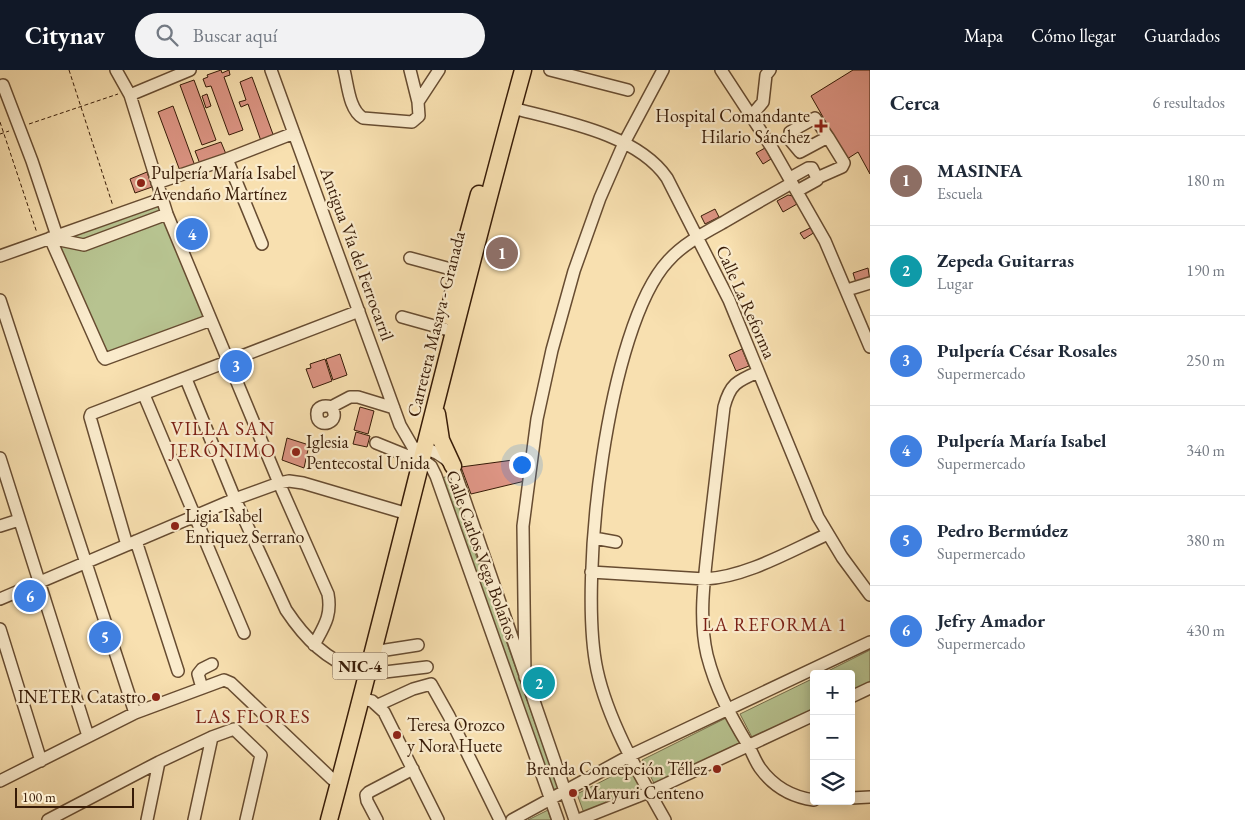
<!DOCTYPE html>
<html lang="es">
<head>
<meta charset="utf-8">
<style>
	body { margin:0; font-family:"EB Garamond",serif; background:#f2f2f3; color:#1f2937 }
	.controls { position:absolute; right:15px; bottom:15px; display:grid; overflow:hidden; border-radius:5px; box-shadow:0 2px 12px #0003 }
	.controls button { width:45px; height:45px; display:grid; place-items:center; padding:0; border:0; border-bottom:1px solid #e0e1e3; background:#fff; color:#1f2937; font:25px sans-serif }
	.scale { position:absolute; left:15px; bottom:12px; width:119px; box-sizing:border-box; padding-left:5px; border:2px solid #371b07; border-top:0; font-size:14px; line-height:18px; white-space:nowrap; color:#371b07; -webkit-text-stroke:4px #faebcc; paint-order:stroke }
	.you { position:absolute; left:521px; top:394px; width:18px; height:18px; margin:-12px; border:4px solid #fff; border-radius:50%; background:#1a73e8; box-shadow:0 0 0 8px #1a73e833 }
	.badge { display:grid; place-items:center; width:32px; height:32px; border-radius:50%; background:#111827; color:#fff; font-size:16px; font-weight:700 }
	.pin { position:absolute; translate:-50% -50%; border:2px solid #fff; box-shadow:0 1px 5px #0006 }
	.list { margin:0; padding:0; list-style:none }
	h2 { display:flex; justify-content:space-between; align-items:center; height:65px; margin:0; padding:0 20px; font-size:21px }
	h2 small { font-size:16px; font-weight:400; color:#747a83 }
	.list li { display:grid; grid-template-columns:32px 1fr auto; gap:15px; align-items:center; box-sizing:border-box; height:90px; padding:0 20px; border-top:1px solid #e0e1e3 }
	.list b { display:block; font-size:19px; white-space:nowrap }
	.list p { margin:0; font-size:16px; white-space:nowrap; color:#747a83 }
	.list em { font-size:16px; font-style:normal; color:#747a83 }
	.icon { flex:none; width:28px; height:28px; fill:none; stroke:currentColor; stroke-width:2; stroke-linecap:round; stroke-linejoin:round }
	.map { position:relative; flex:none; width:870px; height:750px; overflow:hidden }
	header { display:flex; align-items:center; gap:30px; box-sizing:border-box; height:70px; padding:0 25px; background:#111827; color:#fff }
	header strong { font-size:24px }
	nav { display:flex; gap:28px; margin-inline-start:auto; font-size:18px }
	.search { width:350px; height:45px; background:#f2f2f3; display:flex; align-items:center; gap:12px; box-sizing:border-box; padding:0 18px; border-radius:28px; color:#747a83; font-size:19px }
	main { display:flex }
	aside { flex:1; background:#fff }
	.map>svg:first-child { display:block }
	.green { fill:#b7c390; stroke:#776f4c }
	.building { fill:#dc9483; stroke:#371b07 }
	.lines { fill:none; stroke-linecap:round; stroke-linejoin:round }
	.minor-casing { stroke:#674c31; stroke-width:14 }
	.highway-casing { stroke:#371b07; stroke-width:19 }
	.path { stroke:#371b07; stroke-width:1; stroke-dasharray:4 2.5; stroke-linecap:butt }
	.minor { stroke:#faebcc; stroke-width:11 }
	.highway { stroke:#f8e0b0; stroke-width:16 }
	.poi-dot { fill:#8f2418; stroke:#faebcc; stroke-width:2 }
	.labels { text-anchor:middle; stroke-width:4.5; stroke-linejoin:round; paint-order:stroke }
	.shield { fill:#faebcc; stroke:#725942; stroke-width:1 }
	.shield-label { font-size:16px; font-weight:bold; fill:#371b07 }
	.poi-label { font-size:18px; fill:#371b07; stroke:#faebcc; text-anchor:start }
	.street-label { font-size:18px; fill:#371b07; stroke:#faebcc }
	.neighbourhood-label { font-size:19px; letter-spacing:1px; fill:#7a1f14; stroke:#faebcc }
</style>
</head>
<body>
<header>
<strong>Citynav</strong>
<div class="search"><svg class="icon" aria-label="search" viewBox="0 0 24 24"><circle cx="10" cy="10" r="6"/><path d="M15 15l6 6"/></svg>Buscar aquí</div>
<nav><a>Mapa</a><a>Cómo llegar</a><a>Guardados</a></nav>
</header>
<main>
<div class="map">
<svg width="870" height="750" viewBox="0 0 870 750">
	<rect width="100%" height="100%" fill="#f8e0b0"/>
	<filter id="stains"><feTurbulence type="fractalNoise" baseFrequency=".004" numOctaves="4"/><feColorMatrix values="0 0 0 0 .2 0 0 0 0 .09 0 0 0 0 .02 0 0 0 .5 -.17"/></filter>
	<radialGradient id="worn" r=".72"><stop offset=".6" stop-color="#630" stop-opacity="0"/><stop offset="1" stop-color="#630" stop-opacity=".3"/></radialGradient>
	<!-- green -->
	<path class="green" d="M161,129L211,250L108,289L50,168Z
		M448,406L559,721L552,724L442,408Z
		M870,580V614L851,623V604H822Z
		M814,608V642L754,671L740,644Z
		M726,648L741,676L655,715L642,690Z
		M630,697L641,721L585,746L577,724Z
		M548,740L551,750H528Z"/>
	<!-- building -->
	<path class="building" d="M221,0L222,3L229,0L230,5L224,7L243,60L229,65L211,16L206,17L203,9L208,7L207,5Z
		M853,0H870V104L858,82L847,89L811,26Z
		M252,7L274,67L261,71L248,34L241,37L239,32L246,30L240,12Z
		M194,10L216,70L202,75L180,15Z
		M207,24L211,36L206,38L202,26Z
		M173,36L195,96L180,101L158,42Z
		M221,72L226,84L200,94L195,81Z
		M765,78L771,89L763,94L756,83Z
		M147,102L152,117L135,123L130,109Z
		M788,125L793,126L797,134L783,142L777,131Z
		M715,139L719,147L705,154L701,146Z
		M812,157L815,162L804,169L800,163Z
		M868,198L870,211L857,216L853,203Z
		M742,279L749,296L736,301L729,285Z
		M340,284L347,305L333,310L326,289Z
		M325,289L332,311L313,318L306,299L311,298L310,294Z
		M360,337L374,341L368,364L354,360Z
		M356,362L370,366L367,377L353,374Z
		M287,368L309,375L304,398L282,390Z
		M528,388L525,411L471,424L461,397Z"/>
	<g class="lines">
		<defs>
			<path id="minor" d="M116,0L130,25L167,144L279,413L328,524C332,546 324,556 314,575
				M271,0L400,355L418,386L431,396L436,406L558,750
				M344,0C348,15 349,40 363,48L412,52L419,46L418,32L439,0
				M410,0L418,32
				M550,0L628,20
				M721,0L772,78L825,171L870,277
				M3,15L32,91L57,166
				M130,25L190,0
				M512,38C562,51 637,64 667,108L729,230L818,447L842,487L870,525
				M752,45L763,32L766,5L770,0
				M227,89L262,174
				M790,108L808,98H812L817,108V110L797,121
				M817,108L842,97L844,93L828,67L800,82L790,70V62L815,48L828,67
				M157,113L227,89L294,63
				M50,168L103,287L105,289L211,250
				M50,168L84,175L167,144
				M0,186L161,129
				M410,188L458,201
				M847,220L870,213
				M0,230L135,643
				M402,247L445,259
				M758,302C737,311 730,314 724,337C719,379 714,422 709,465C705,504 698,547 707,585C716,620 730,645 748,675C752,682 755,691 760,698C773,716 792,727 814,730
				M186,309L235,429L286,540C306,570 326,589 359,602
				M144,325L244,563
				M331,337C343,353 317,360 317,345C316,336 325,335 331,337L350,327H358L394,338
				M376,373L413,388
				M419,378C433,379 444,386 453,396L575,750
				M0,388L88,666
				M0,456L19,450
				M594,468L616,472
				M136,471L178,601
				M127,475L90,347L91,344L359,241
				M591,502L705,509C746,507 790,481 828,464
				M0,529L235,429L279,413L289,411L303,413L408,444
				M0,559L41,691
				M373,582L418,575
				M368,604L427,597
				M525,607L523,456L537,349L552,280L574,201L600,128L624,73L663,0
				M202,618L198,604L202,599L212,594
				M851,627L870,618
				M362,629L372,631L384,642L438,750
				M378,635L413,619L431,614L449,646L500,750
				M0,711L135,643L224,610L231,613L332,709
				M851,728L870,727
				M48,750L159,692L212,667L234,659L261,685L246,750
				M147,750L159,692
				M194,750L212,667
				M377,750L367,731L366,725L369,722L413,699
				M512,750L629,686L870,572
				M578,750L649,722L814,645
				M665,750C639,704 608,651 597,600C578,512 607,257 668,191C683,174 704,163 724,152C746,139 769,126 792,113"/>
			<path id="highway" d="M448,246L458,201L479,124
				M437,344L441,370L453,396
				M329,750C396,501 454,249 523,0"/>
		</defs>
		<!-- minor casing -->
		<use href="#minor" class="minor-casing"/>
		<!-- highway casing -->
		<use href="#highway" class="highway-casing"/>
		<!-- path -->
		<path class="path" d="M69,0L113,136
			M0,52L37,163
			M29,54L118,24
			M0,64L9,61"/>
		<!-- minor -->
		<use href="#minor" class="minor"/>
		<!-- highway -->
		<use href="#highway" class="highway"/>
	</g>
	<!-- markers -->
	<g class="poi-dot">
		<path d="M818.5 48.5h5v5h5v5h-5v5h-5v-5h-5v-5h5z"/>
		<circle cx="141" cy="113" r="5"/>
		<circle cx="296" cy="382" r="5"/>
		<circle cx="175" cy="456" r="5"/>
		<circle cx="156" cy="627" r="5"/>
		<circle cx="397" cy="665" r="5"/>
		<circle cx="717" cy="699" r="5"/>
		<circle cx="573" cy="723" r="5"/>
	</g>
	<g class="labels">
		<!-- shield labels -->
		<rect class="shield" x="332.5" y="582.5" width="55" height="27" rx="4"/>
		<g class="shield-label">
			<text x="360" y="602">NIC-4</text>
		</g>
		<!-- poi labels -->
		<g class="poi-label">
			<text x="810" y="52" text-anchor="end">Hospital Comandante<tspan x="810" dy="21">Hilario Sánchez</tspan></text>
			<text x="151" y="109">Pulpería María Isabel<tspan x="151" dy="21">Avendaño Martínez</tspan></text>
			<text x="306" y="378">Iglesia<tspan x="306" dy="21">Pentecostal Unida</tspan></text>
			<text x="185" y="452">Ligia Isabel<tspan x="185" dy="21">Enriquez Serrano</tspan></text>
			<text x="146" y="633" text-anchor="end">INETER Catastro</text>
			<text x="407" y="661">Teresa Orozco<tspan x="407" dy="21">y Nora Huete</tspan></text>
			<text x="707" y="705" text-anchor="end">Brenda Concepción Téllez</text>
			<text x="583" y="729">Maryuri Centeno</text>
		</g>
		<!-- street labels -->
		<g class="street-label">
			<text transform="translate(357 184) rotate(70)" y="6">Antigua Vía del Ferrocarril</text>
			<text transform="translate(746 232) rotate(66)" y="6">Calle La Reforma</text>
			<text transform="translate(436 254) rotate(-76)" y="6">Carretera Masaya - Granada</text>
			<text transform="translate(482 485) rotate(70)" y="6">Calle Carlos Vega Bolaños</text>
		</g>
		<!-- neighbourhood labels -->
		<g class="neighbourhood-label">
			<text x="223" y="365">VILLA SAN<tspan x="223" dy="22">JERÓNIMO</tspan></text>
			<text x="775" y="561">LA REFORMA 1</text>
			<text x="253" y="653">LAS FLORES</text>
		</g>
	</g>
	<rect width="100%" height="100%" filter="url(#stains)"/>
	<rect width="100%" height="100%" fill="url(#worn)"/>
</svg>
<div class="controls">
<button>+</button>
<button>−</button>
<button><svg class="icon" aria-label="layers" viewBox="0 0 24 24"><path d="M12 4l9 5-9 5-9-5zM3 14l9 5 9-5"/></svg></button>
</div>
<div class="scale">100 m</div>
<div class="you"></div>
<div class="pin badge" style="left:502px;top:183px;background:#8d6e63">1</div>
<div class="pin badge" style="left:539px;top:613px;background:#0f9aa8">2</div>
<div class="pin badge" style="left:236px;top:296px;background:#3f7fe0">3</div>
<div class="pin badge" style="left:192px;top:164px;background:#3f7fe0">4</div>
<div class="pin badge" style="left:105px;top:567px;background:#3f7fe0">5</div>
<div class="pin badge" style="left:30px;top:526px;background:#3f7fe0">6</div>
</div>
<aside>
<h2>Cerca<small>6 resultados</small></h2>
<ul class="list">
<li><span class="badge" style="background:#8d6e63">1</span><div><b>MASINFA</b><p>Escuela</p></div><em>180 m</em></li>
<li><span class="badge" style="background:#0f9aa8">2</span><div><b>Zepeda Guitarras</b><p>Lugar</p></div><em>190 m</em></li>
<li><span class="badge" style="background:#3f7fe0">3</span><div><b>Pulpería César Rosales</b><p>Supermercado</p></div><em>250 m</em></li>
<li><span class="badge" style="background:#3f7fe0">4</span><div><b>Pulpería María Isabel</b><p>Supermercado</p></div><em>340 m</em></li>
<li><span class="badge" style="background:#3f7fe0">5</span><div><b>Pedro Bermúdez</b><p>Supermercado</p></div><em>380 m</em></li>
<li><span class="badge" style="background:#3f7fe0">6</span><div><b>Jefry Amador</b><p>Supermercado</p></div><em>430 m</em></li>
</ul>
</aside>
</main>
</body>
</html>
